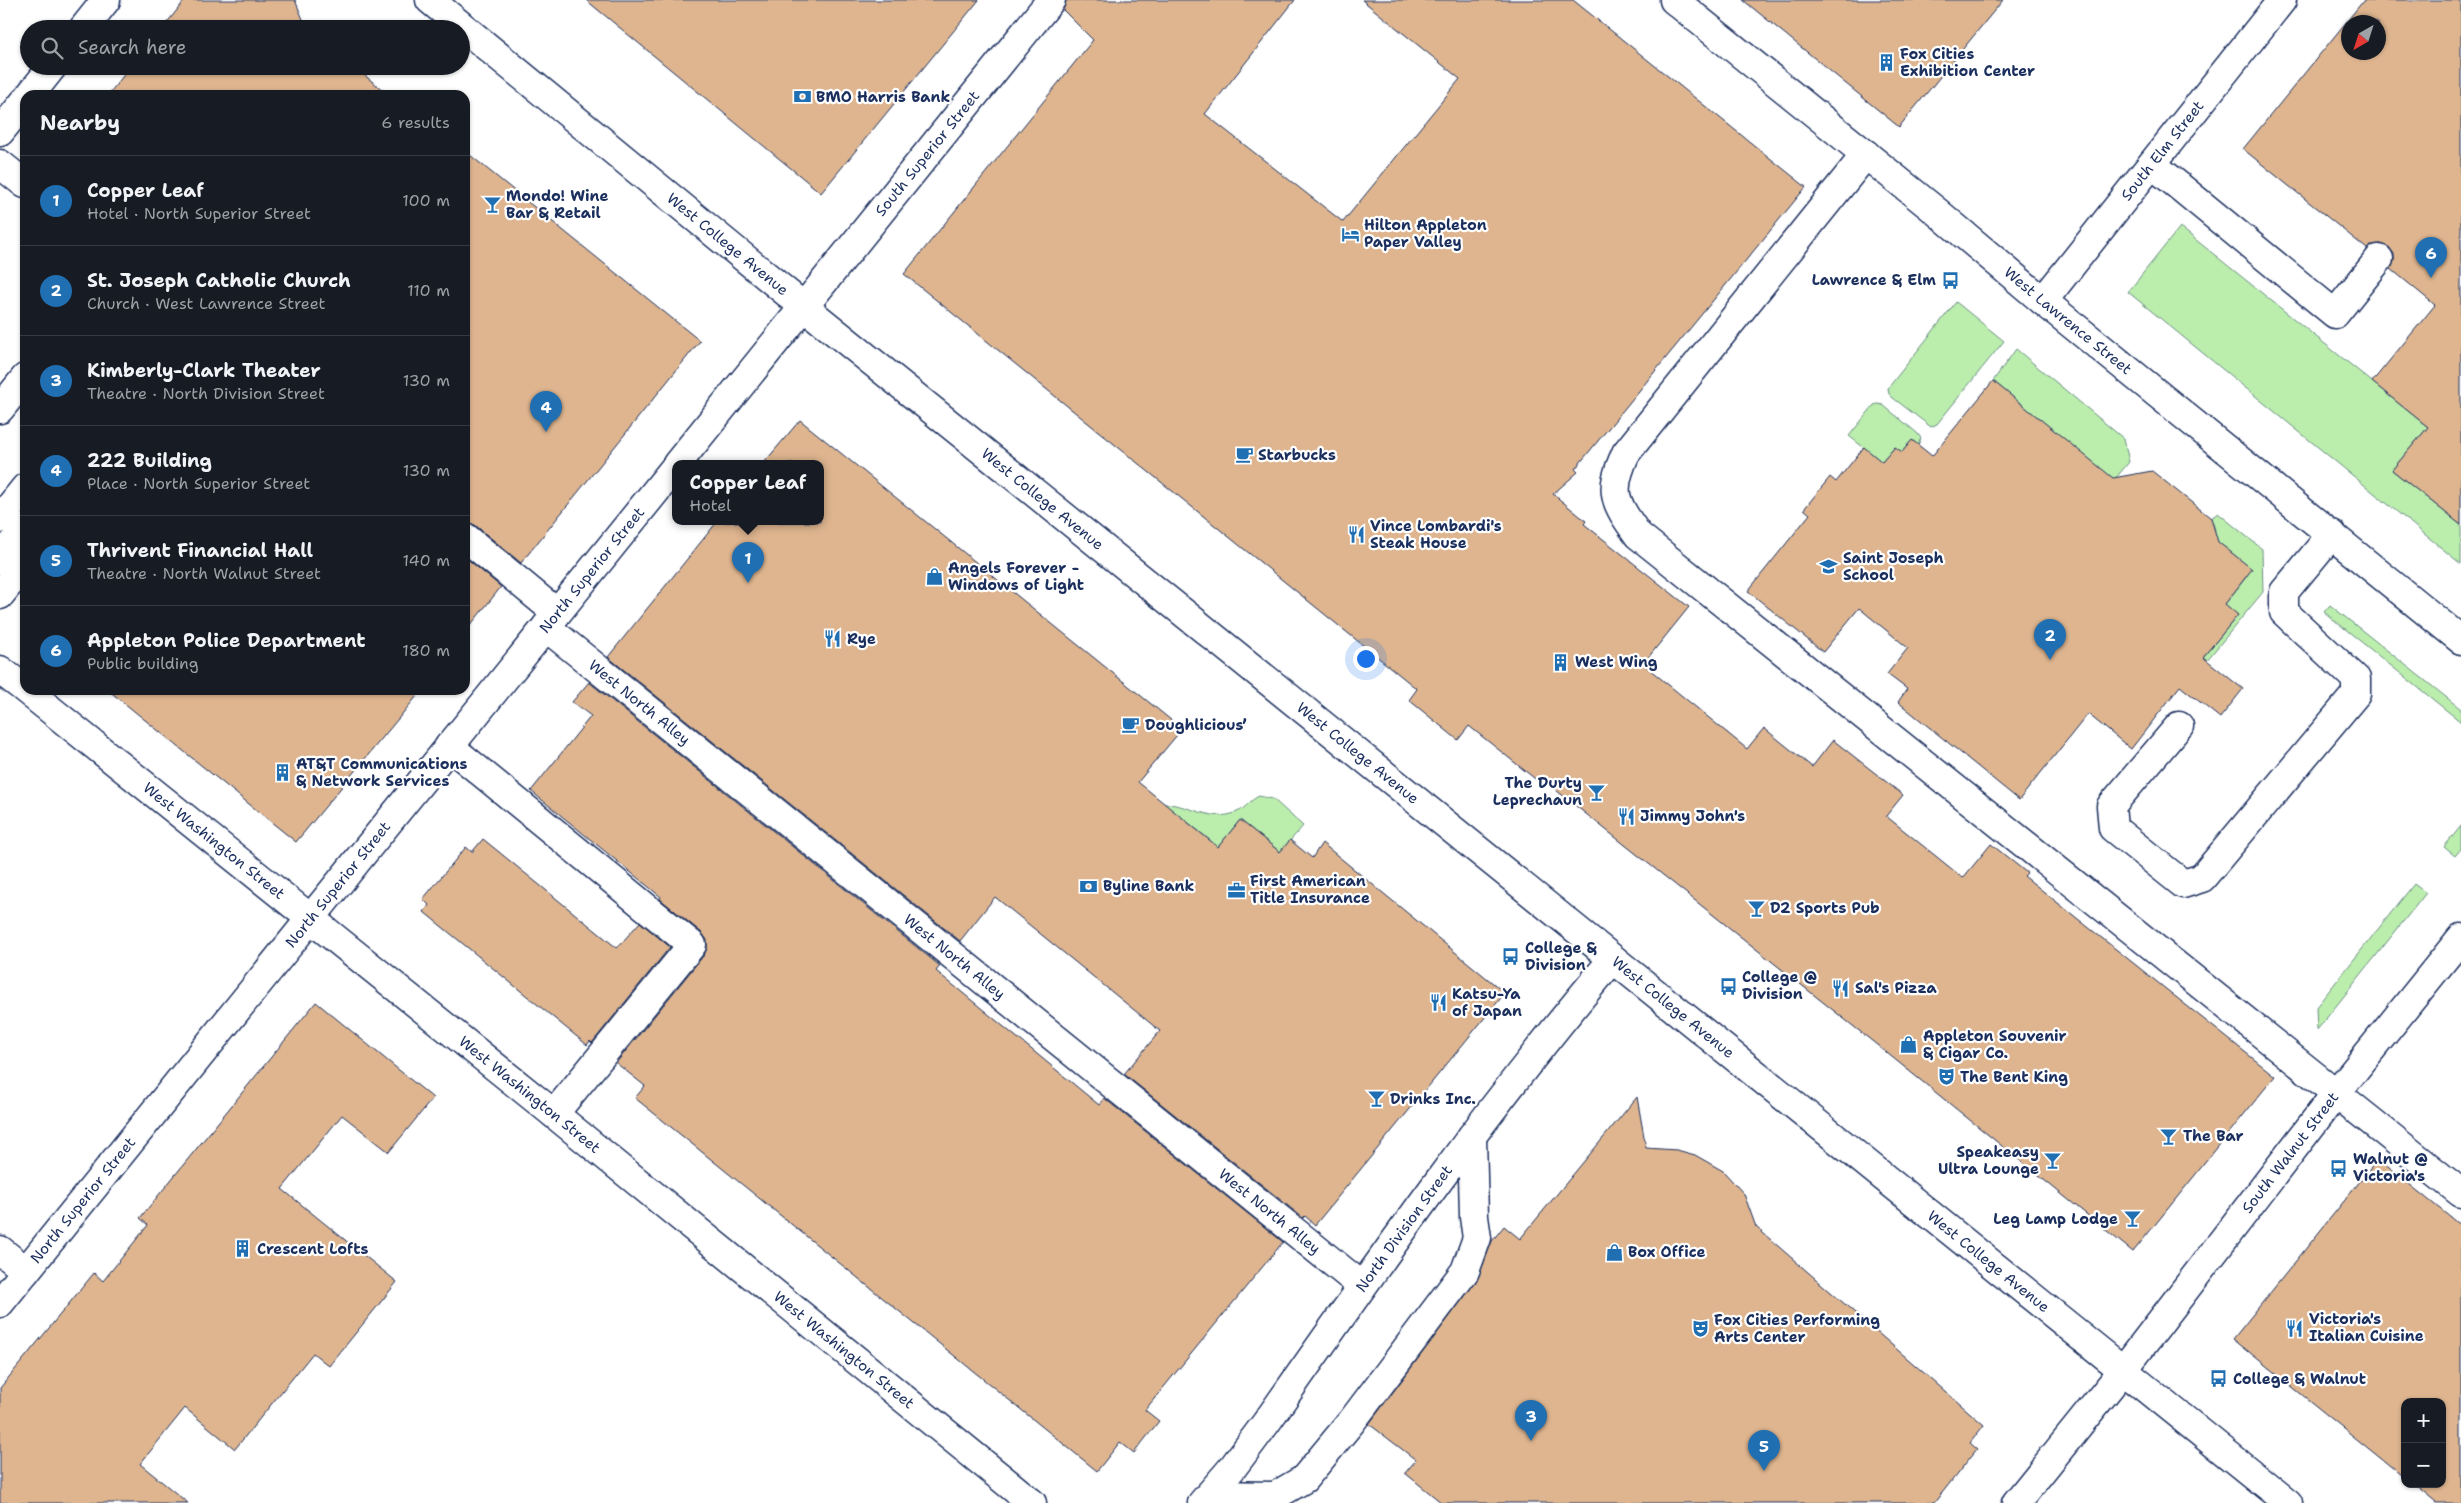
<!DOCTYPE html>
<html lang="en">
<head>
<meta charset="utf-8">
<style>
	body { margin:0; font-family:"Shantell Sans",sans-serif; background:#242831; color:#f1f3f6 }
	.controls { position:absolute; right:15px; bottom:15px; display:grid; overflow:hidden; border-radius:10px; box-shadow:0 1px 4px #0004 }
	.controls button { width:45px; height:45px; display:grid; place-items:center; padding:0; border:0; border-bottom:1px solid #363941; background:#171b24; color:#f1f3f6; font:25px sans-serif }
	.compass { position:absolute; left:2341px; top:15px; width:45px; height:45px; border-radius:50%; background:#171b24; box-shadow:0 1px 4px #0004; rotate:219deg }
	.you { position:absolute; left:1365px; top:658px; width:18px; height:18px; margin:-12px; border:4px solid #fff; border-radius:50%; background:#1a73e8; box-shadow:0 0 0 8px #1a73e833 }
	.badge { display:grid; place-items:center; width:32px; height:32px; border-radius:50%; background:#1f6fb2; color:#fff; font-size:16px; font-weight:700 }
	.pin { position:absolute; translate:-50% -41px; filter:drop-shadow(0 1px 2px #0008) }
	.pin::after { content:''; position:absolute; top:26px; width:18px; height:15px; background:inherit; clip-path:polygon(0 0,100% 0,50% 100%) }
	.popup { position:absolute; left:672px; top:460px; width:152px; height:65px; box-sizing:border-box; display:grid; place-content:center; border-radius:10px; background:#171b24; filter:drop-shadow(0 1px 4px #0005); font-size:16px; white-space:nowrap; color:#9ea1a6 }
	.popup b { font-size:19px; color:#f1f3f6 }
	.popup::after { content:''; position:absolute; left:50%; top:100%; margin-left:-10px; border:10px solid transparent; border-top-color:#171b24 }
	.list { margin:0; padding:0; list-style:none }
	h2 { display:flex; justify-content:space-between; align-items:center; height:65px; margin:0; padding:0 20px; font-size:21px }
	h2 small { font-size:16px; font-weight:400; color:#9ea1a6 }
	.list li { display:grid; grid-template-columns:32px 1fr auto; gap:15px; align-items:center; box-sizing:border-box; height:90px; padding:0 20px; border-top:1px solid #363941 }
	.list b { display:block; font-size:19px; white-space:nowrap }
	.list p { margin:0; font-size:16px; white-space:nowrap; color:#9ea1a6 }
	.list em { font-size:16px; font-style:normal; color:#9ea1a6 }
	.icon { flex:none; width:28px; height:28px; fill:none; stroke:currentColor; stroke-width:2; stroke-linecap:round; stroke-linejoin:round }
	.map { position:relative; flex:none; width:2461px; height:1503px; overflow:hidden }
	.search { position:absolute; background:#171b24; box-shadow:0 1px 4px #0004; left:20px; top:20px; width:450px; height:55px; display:flex; align-items:center; gap:12px; box-sizing:border-box; padding:0 18px; border-radius:28px; color:#9ea1a6; font-size:19px }
	.panel { position:absolute; background:#171b24; box-shadow:0 1px 4px #0004; left:20px; top:90px; width:450px; height:605px; border-radius:15px }
	.map>svg:first-child { display:block }
	.green { fill:#bbedac; stroke:#6b8e85 }
	.building { fill:#deb58f; stroke:#1b2f5e; fill-rule:evenodd }
	.lines { fill:none; stroke-linecap:round; stroke-linejoin:round }
	.minor-casing { stroke:#1b2f5e; stroke-width:31 }
	.major-casing { stroke:#1b2f5e; stroke-width:31 }
	.minor { stroke:#fff; stroke-width:28 }
	.major { stroke:#fff; stroke-width:28 }
	.labels { text-anchor:middle; stroke-width:4.5; stroke-linejoin:round; paint-order:stroke }
	.poi-label { font-size:15px; font-weight:bold; fill:#1b2f5e; stroke:#fff; text-anchor:start }
	.street-label { font-size:15px; fill:#1b2f5e; stroke:#fff }
</style>
</head>
<body>
<div class="map">
<svg width="2461" height="1503" viewBox="0 0 2461 1503">
	<rect width="100%" height="100%" fill="#fff"/>
	<filter id="ink" filterUnits="userSpaceOnUse"><feTurbulence type="fractalNoise" baseFrequency=".02" numOctaves="2"/><feDisplacementMap in="SourceGraphic" scale="10" xChannelSelector="R" yChannelSelector="G"/><feConvolveMatrix kernelMatrix="1 2 1 2 8 2 1 2 1" color-interpolation-filters="sRGB"/></filter>
	<g filter="url(#ink)">
		<!-- green -->
		<path class="green" d="M2180,227L2428,427L2392,470L2461,525V564L2128,292Z
			M1956,302L2004,341L1937,424L1931,427L1893,398L1889,394L1888,388Z
			M2016,349L2124,439L2129,462L2106,490L2092,462L1993,381Z
			M1878,404L1883,405L1917,433L1921,438L1918,445L1912,440L1902,452L1895,447L1882,462L1849,436L1874,405Z
			M2218,513L2262,549L2263,592L2207,660L2203,657L2237,616L2225,604L2247,576L2245,564L2210,536L2215,530L2211,518Z
			M2330,605L2461,709V722L2324,612Z
			M1259,796L1273,799L1303,826L1280,852L1240,820L1218,847L1178,814L1156,841L1153,805C1184,798 1208,825 1237,812C1245,809 1250,800 1259,796Z
			M2461,826V849L2455,856L2444,847Z
			M2414,884L2426,893L2317,1030L2316,1007Z"/>
		<!-- building -->
		<path class="building" d="M185,0H295L307,29H162Z
			M586,0H979L821,193Z
			M1066,0H1295L1205,114L1343,222L1460,79L1362,0H1573L1806,187L1575,469L1578,472L1553,494L1586,521L1584,524L1689,607L1643,664L1747,749L1764,728L1812,767L1833,740L1903,795L1886,816L1963,878L1991,844L2027,873L2024,876L2275,1076L2133,1252L1882,1049L1547,783L1544,786L1469,726L1458,740L1409,700L1417,689L904,274L1093,40L1063,10Z
			M1743,0H2003L1899,127Z
			M2364,0H2461V525L2392,470L2428,427L2372,382L2435,305L2391,269L2394,261V254L2389,247L2381,244L2373,245L2367,249L2243,149ZM2348,22H2378V52H2348Z
			M131,66H353L389,95H108Z
			M465,151L700,341L521,563L475,525L465,522Z
			M1993,381L2113,478L2152,471L2211,518L2218,542L2252,569L2225,604L2238,615L2203,657L2243,689L2220,718L2180,686L2131,749L2088,714L2019,800L1898,702L1907,689L1887,674L1908,648L1859,608L1823,652L1748,591L1810,514L1804,509L1830,477L1836,482L1864,447L1882,462L1895,447L1902,452L1912,440L1932,456Z
			M800,420L1182,729L1138,782L1218,847L1240,820L1280,852L1290,840L1312,858L1322,843L1505,993L1315,1225L1305,1216L1303,1218L1124,1074L1160,1031L995,897L960,941L608,657L717,522H820V464H763Z
			M465,557L501,587L465,632Z
			M589,682L940,966L936,971L1099,1105L1104,1098L1283,1242L1145,1410L1159,1421L1134,1453L1120,1442L1097,1471L635,1098L645,1086L616,1063L704,955L707,948V940L702,933L660,899L661,897L531,791L591,716L572,702Z
			M108,690H422L296,842Z
			M483,839L617,948L640,922L670,947L592,1043L590,1041L587,1045L424,912L429,905L423,899L466,847L472,852Z
			M316,1002L433,1098L389,1152L342,1115L282,1189L397,1282L329,1366L313,1353L235,1449L185,1408L140,1464L188,1503H0V1388L94,1273L103,1281L148,1225L140,1218Z
			M1637,1097L1646,1148L1677,1150L1695,1155L1723,1171L1744,1194L1756,1227L1984,1425L1970,1443L1977,1449L1934,1503H1442L1405,1473L1416,1460L1369,1424L1477,1280L1492,1241L1504,1226L1520,1239Z
			M2378,1159L2461,1226V1503H2436L2413,1484H2442V1402H2405V1478L2233,1339Z"/>
		<g class="lines">
			<defs>
				<g id="minor">
					<path id="s1" d="M1674,0L1936,211L2043,301L2461,640"/>
					<path d="M1866,154L1626,453C1608,492 1614,501 1638,535L2461,1193"/>
					<path d="M0,164L25,184"/>
					<path d="M2152,164L2335,314L2379,259"/>
					<path id="s2" d="M2043,301L2282,0"/>
					<path d="M0,409L25,378"/>
					<path id="s3" d="M677,464L1051,0"/>
					<path d="M0,519L25,488"/>
					<path d="M465,537L557,613"/>
					<path d="M0,560L25,528"/>
					<path d="M0,595L25,564"/>
					<path id="s4" d="M546,627L1362,1286"/>
					<path d="M0,670L25,689"/>
					<path id="s5" d="M26,690L554,1114L1032,1503"/>
					<path d="M2179,726L2111,806L2113,828L2183,884L2202,878L2356,694V679L2284,612V592L2332,534"/>
					<path d="M449,746L692,945L554,1114"/>
					<path d="M0,1250L26,1271"/>
					<path id="s6" d="M0,1303L676,466"/>
					<path d="M1209,1495L1275,1496L1304,1479L1352,1421L1465,1271L1477,1238L1474,1217L1472,1136"/>
					<path id="s7" d="M1202,1503L1233,1467L1266,1423C1377,1265 1488,1106 1613,959"/>
					<path id="s8" d="M2016,1503L2124,1369L2337,1092L2461,938"/>
				</g>
				<g id="major">
					<path id="s9" d="M430,0L803,306L2288,1503"/>
					<path d="M83,29L106,0"/>
					<path d="M30,95L53,66"/>
					<path d="M0,132L25,101"/>
				</g>
			</defs>
			<!-- minor casing -->
			<use href="#minor" class="minor-casing"/>
			<!-- major casing -->
			<use href="#major" class="major-casing"/>
			<!-- minor -->
			<use href="#minor" class="minor"/>
			<!-- major -->
			<use href="#major" class="major"/>
		</g>
	</g>
	<!-- icons -->
	<defs>
		<symbol id="building-bare" viewBox="-9 -9 18 18"><path d="M-4-6H4V6H1V3H-1V6H-4ZM-2.5-4.3h1.7v1.8h-1.7ZM.8-4.3h1.7v1.8H.8ZM-2.5-1h1.7V.8h-1.7ZM.8-1h1.7V.8H.8Z" fill="#1f6fb2" stroke="#fff" stroke-width="2.5" paint-order="stroke"/></symbol>
		<symbol id="bank-bare" viewBox="-9 -9 18 18"><path d="M-6-4H6V4H-6ZM0-2.3a2.3 2.3 0 1 0 0 4.6a2.3 2.3 0 1 0 0-4.6Z" fill="#1f6fb2" stroke="#fff" stroke-width="2.5" paint-order="stroke"/></symbol>
		<symbol id="bar-bare" viewBox="-9 -9 18 18"><path d="M-6-5H6L.8 .8V4.5H3.5V6h-7V4.5H-.8V.8Z" fill="#1f6fb2" stroke="#fff" stroke-width="2.5" paint-order="stroke"/></symbol>
		<symbol id="hotel-bare" viewBox="-9 -9 18 18"><path d="M-6-4.5h1.5V1H6V5H4.5V3h-9V5H-6ZM-4 0a1.8 1.8 0 1 1 3.6 0ZM.5 0V-2.5h3Q6-2.5 6 0Z" fill="#1f6fb2" stroke="#fff" stroke-width="2.5" paint-order="stroke"/></symbol>
		<symbol id="bus-bare" viewBox="-9 -9 18 18"><path d="M-5-6H5V4H4V6H2V4H-2V6H-4V4H-5ZM-3.5-4V0h7V-4ZM-3.5 1.2v1.5H-2V1.2ZM2 1.2v1.5H3.5V1.2Z" fill="#1f6fb2" stroke="#fff" stroke-width="2.5" paint-order="stroke"/></symbol>
		<symbol id="cafe-bare" viewBox="-9 -9 18 18"><path d="M-5.5-4.5H6V0H3Q3 3.5 0 3.5H-2.5Q-5.5 3.5-5.5 0ZM3-3.2v2h1.7v-2ZM-6 4.5H4V6H-6Z" fill="#1f6fb2" stroke="#fff" stroke-width="2.5" paint-order="stroke"/></symbol>
		<symbol id="restaurant-bare" viewBox="-9 -9 18 18"><path d="M-5-6h1v4h1v-4h1v4h1v-4h1v5L-1.5 .5V6h-2V.5L-5-1ZM5-6V6H3V1.5H1.5Q1.5-4 5-6Z" fill="#1f6fb2" stroke="#fff" stroke-width="2.5" paint-order="stroke"/></symbol>
		<symbol id="school-bare" viewBox="-9 -9 18 18"><path d="M0-5L7-2L0 1L-7-2ZM-4 1L0 2.5L4 1V4Q0 6-4 4Z" fill="#1f6fb2" stroke="#fff" stroke-width="2.5" paint-order="stroke"/></symbol>
		<symbol id="shop-bare" viewBox="-9 -9 18 18"><path d="M-5-2.5h2.3a2.7 3.5 0 0 1 5.4 0H5L5.5 6h-11ZM-1.5-2.5h3a1.5 2.3 0 0 0-3 0Z" fill="#1f6fb2" stroke="#fff" stroke-width="2.5" paint-order="stroke"/></symbol>
		<symbol id="office-bare" viewBox="-9 -9 18 18"><path d="M-6-3h4V-5.5h4V-3h4V5H-6ZM-1-4.5V-3h2v-1.5ZM-6 0V1H6V0Z" fill="#1f6fb2" stroke="#fff" stroke-width="2.5" paint-order="stroke"/></symbol>
		<symbol id="theatre-bare" viewBox="-9 -9 18 18"><path d="M-5-5.5Q0-4 5-5.5V0Q5 5 0 6Q-5 5-5 0ZM-3.3-2.5H-1v1.5H-3.3ZM1-2.5H3.3v1.5H1ZM-2.8 1Q0 5.5 2.8 1Z" fill="#1f6fb2" stroke="#fff" stroke-width="2.5" paint-order="stroke"/></symbol>
	</defs>
	<g fill-rule="evenodd">
		<use href="#building-bare" x="1874" y="50" width="25" height="25"/>
		<use href="#bank-bare" x="790" y="84" width="25" height="25"/>
		<use href="#bar-bare" x="480" y="192" width="25" height="25"/>
		<use href="#hotel-bare" x="1338" y="222" width="25" height="25"/>
		<use href="#bus-bare" x="1938" y="268" width="25" height="25"/>
		<use href="#cafe-bare" x="1232" y="442" width="25" height="25"/>
		<use href="#restaurant-bare" x="1344" y="522" width="25" height="25"/>
		<use href="#school-bare" x="1816" y="554" width="25" height="25"/>
		<use href="#shop-bare" x="922" y="564" width="25" height="25"/>
		<use href="#restaurant-bare" x="820" y="626" width="25" height="25"/>
		<use href="#building-bare" x="1548" y="650" width="25" height="25"/>
		<use href="#cafe-bare" x="1118" y="712" width="25" height="25"/>
		<use href="#building-bare" x="270" y="760" width="25" height="25"/>
		<use href="#bar-bare" x="1584" y="780" width="25" height="25"/>
		<use href="#restaurant-bare" x="1614" y="804" width="25" height="25"/>
		<use href="#bank-bare" x="1076" y="874" width="25" height="25"/>
		<use href="#office-bare" x="1224" y="878" width="25" height="25"/>
		<use href="#bar-bare" x="1744" y="896" width="25" height="25"/>
		<use href="#bus-bare" x="1498" y="944" width="25" height="25"/>
		<use href="#bus-bare" x="1716" y="974" width="25" height="25"/>
		<use href="#restaurant-bare" x="1828" y="976" width="25" height="25"/>
		<use href="#restaurant-bare" x="1426" y="990" width="25" height="25"/>
		<use href="#shop-bare" x="1896" y="1032" width="25" height="25"/>
		<use href="#theatre-bare" x="1934" y="1064" width="25" height="25"/>
		<use href="#bar-bare" x="1364" y="1086" width="25" height="25"/>
		<use href="#bar-bare" x="2156" y="1124" width="25" height="25"/>
		<use href="#bar-bare" x="2040" y="1148" width="25" height="25"/>
		<use href="#bus-bare" x="2326" y="1156" width="25" height="25"/>
		<use href="#bar-bare" x="2120" y="1206" width="25" height="25"/>
		<use href="#building-bare" x="230" y="1236" width="25" height="25"/>
		<use href="#shop-bare" x="1602" y="1240" width="25" height="25"/>
		<use href="#restaurant-bare" x="2282" y="1316" width="25" height="25"/>
		<use href="#theatre-bare" x="1688" y="1316" width="25" height="25"/>
		<use href="#bus-bare" x="2206" y="1366" width="25" height="25"/>
	</g>
	<g class="labels">
		<!-- poi labels -->
		<g class="poi-label">
			<text x="1900" y="59">Fox Cities<tspan x="1900" dy="17">Exhibition Center</tspan></text>
			<text x="816" y="102">BMO Harris Bank</text>
			<text x="506" y="201">Mondo! Wine<tspan x="506" dy="17">Bar &amp; Retail</tspan></text>
			<text x="1364" y="230">Hilton Appleton<tspan x="1364" dy="17">Paper Valley</tspan></text>
			<text x="1936" y="285" text-anchor="end">Lawrence &amp; Elm</text>
			<text x="1258" y="460">Starbucks</text>
			<text x="1370" y="531">Vince Lombardi's<tspan x="1370" dy="17">Steak House</tspan></text>
			<text x="1843" y="563">Saint Joseph<tspan x="1843" dy="17">School</tspan></text>
			<text x="948" y="573">Angels Forever -<tspan x="948" dy="17">Windows of Light</tspan></text>
			<text x="847" y="644">Rye</text>
			<text x="1575" y="667">West Wing</text>
			<text x="1145" y="730">Doughlicious’</text>
			<text x="296" y="769">AT&amp;T Communications<tspan x="296" dy="17">&amp; Network Services</tspan></text>
			<text x="1582" y="788" text-anchor="end">The Durty<tspan x="1582" dy="17">Leprechaun</tspan></text>
			<text x="1640" y="821">Jimmy John's</text>
			<text x="1250" y="886">First American<tspan x="1250" dy="17">Title Insurance</tspan></text>
			<text x="1103" y="891">Byline Bank</text>
			<text x="1770" y="913">D2 Sports Pub</text>
			<text x="1525" y="953">College &amp;<tspan x="1525" dy="17">Division</tspan></text>
			<text x="1742" y="982">College @<tspan x="1742" dy="17">Division</tspan></text>
			<text x="1855" y="993">Sal's Pizza</text>
			<text x="1452" y="999">Katsu-Ya<tspan x="1452" dy="17">of Japan</tspan></text>
			<text x="1923" y="1041">Appleton Souvenir<tspan x="1923" dy="17">&amp; Cigar Co.</tspan></text>
			<text x="1960" y="1082">The Bent King</text>
			<text x="1390" y="1104">Drinks Inc.</text>
			<text x="2183" y="1141">The Bar</text>
			<text x="2039" y="1157" text-anchor="end">Speakeasy<tspan x="2039" dy="17">Ultra Lounge</tspan></text>
			<text x="2353" y="1164">Walnut @<tspan x="2353" dy="17">Victoria's</tspan></text>
			<text x="2118" y="1224" text-anchor="end">Leg Lamp Lodge</text>
			<text x="257" y="1254">Crescent Lofts</text>
			<text x="1628" y="1257">Box Office</text>
			<text x="2309" y="1324">Victoria's<tspan x="2309" dy="17">Italian Cuisine</tspan></text>
			<text x="1714" y="1325">Fox Cities Performing<tspan x="1714" dy="17">Arts Center</tspan></text>
			<text x="2233" y="1384">College &amp; Walnut</text>
		</g>
		<!-- street labels -->
		<g class="street-label">
			<text dy="5" stroke="none"><textPath href="#s2" startOffset="192">South Elm Street</textPath></text>
			<text dy="5" stroke="none"><textPath href="#s3" startOffset="399">South Superior Street</textPath></text>
			<text dy="5" stroke="none"><textPath href="#s9" startOffset="385">West College Avenue</textPath></text>
			<text dy="5" stroke="none"><textPath href="#s1" startOffset="508">West Lawrence Street</textPath></text>
			<text dy="5" stroke="none"><textPath href="#s9" startOffset="790">West College Avenue</textPath></text>
			<text dy="5" stroke="none"><textPath href="#s6" startOffset="942">North Superior Street</textPath></text>
			<text dy="5" stroke="none"><textPath href="#s4" startOffset="120">West North Alley</textPath></text>
			<text dy="5" stroke="none"><textPath href="#s9" startOffset="1195">West College Avenue</textPath></text>
			<text dy="5" stroke="none"><textPath href="#s5" startOffset="241">West Washington Street</textPath></text>
			<text dy="5" stroke="none"><textPath href="#s6" startOffset="538">North Superior Street</textPath></text>
			<text dy="5" stroke="none"><textPath href="#s4" startOffset="525">West North Alley</textPath></text>
			<text dy="5" stroke="none"><textPath href="#s9" startOffset="1600">West College Avenue</textPath></text>
			<text dy="5" stroke="none"><textPath href="#s5" startOffset="646">West Washington Street</textPath></text>
			<text dy="5" stroke="none"><textPath href="#s8" startOffset="445">South Walnut Street</textPath></text>
			<text dy="5" stroke="none"><textPath href="#s6" startOffset="132">North Superior Street</textPath></text>
			<text dy="5" stroke="none"><textPath href="#s4" startOffset="930">West North Alley</textPath></text>
			<text dy="5" stroke="none"><textPath href="#s7" startOffset="341">North Division Street</textPath></text>
			<text dy="5" stroke="none"><textPath href="#s9" startOffset="2005">West College Avenue</textPath></text>
			<text dy="5" stroke="none"><textPath href="#s5" startOffset="1051">West Washington Street</textPath></text>
		</g>
	</g>
</svg>
<div class="controls">
<button>+</button>
<button>−</button>
</div>
<svg class="compass" viewBox="-18 -18 36 36"><path d="M0-13l5 13h-10z" fill="#e53935"/><path d="M0 13l5-13h-10z" fill="#9ea1a6"/></svg>
<div class="you"></div>
<div class="pin badge" style="left:748px;top:583px">1</div>
<div class="popup"><b>Copper Leaf</b>Hotel</div>
<div class="pin badge" style="left:2050px;top:660px">2</div>
<div class="pin badge" style="left:1531px;top:1441px">3</div>
<div class="pin badge" style="left:546px;top:432px">4</div>
<div class="pin badge" style="left:1764px;top:1471px">5</div>
<div class="pin badge" style="left:2431px;top:278px">6</div>
<div class="search"><svg class="icon" aria-label="search" viewBox="0 0 24 24"><circle cx="10" cy="10" r="6"/><path d="M15 15l6 6"/></svg>Search here</div>
<section class="panel">
<h2>Nearby<small>6 results</small></h2>
<ul class="list">
<li><span class="badge">1</span><div><b>Copper Leaf</b><p>Hotel · North Superior Street</p></div><em>100 m</em></li>
<li><span class="badge">2</span><div><b>St. Joseph Catholic Church</b><p>Church · West Lawrence Street</p></div><em>110 m</em></li>
<li><span class="badge">3</span><div><b>Kimberly-Clark Theater</b><p>Theatre · North Division Street</p></div><em>130 m</em></li>
<li><span class="badge">4</span><div><b>222 Building</b><p>Place · North Superior Street</p></div><em>130 m</em></li>
<li><span class="badge">5</span><div><b>Thrivent Financial Hall</b><p>Theatre · North Walnut Street</p></div><em>140 m</em></li>
<li><span class="badge">6</span><div><b>Appleton Police Department</b><p>Public building</p></div><em>180 m</em></li>
</ul>
</section>
</div>
</body>
</html>
